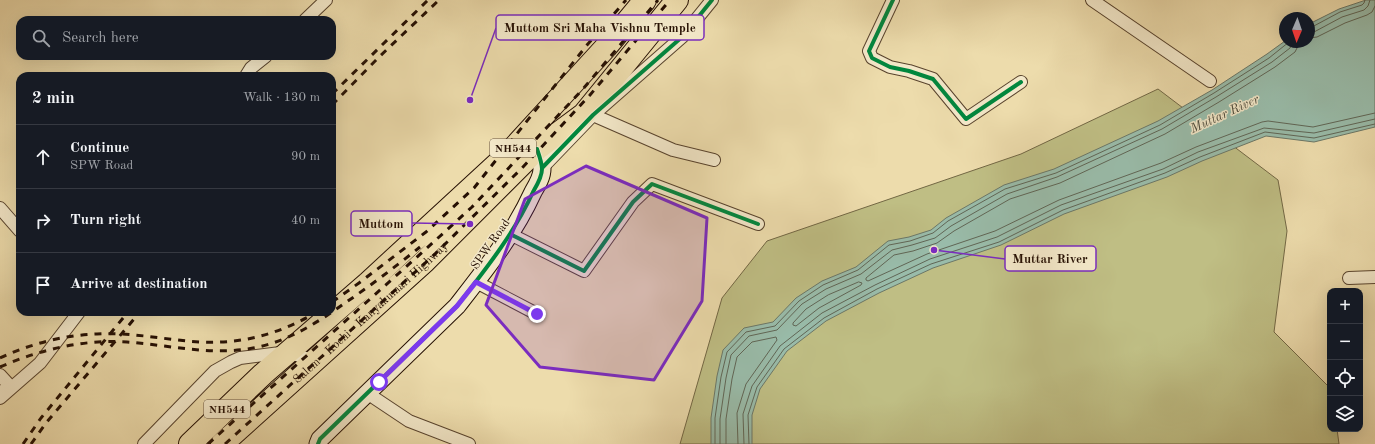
<!DOCTYPE html>
<html lang="en">
<head>
<meta charset="utf-8">
<style>
	body { margin:0; font-family:"Old Standard TT",serif; background:#20242c; color:#f1f3f6 }
	.controls { position:absolute; right:12px; bottom:12px; display:grid; overflow:hidden; border-radius:8px; box-shadow:0 4px 16px #0002 }
	.controls button { width:36px; height:36px; display:grid; place-items:center; padding:0; border:0; border-bottom:1px solid #363941; background:#171b24; color:#f1f3f6; font:20px sans-serif }
	.compass { position:absolute; left:1279px; top:12px; width:36px; height:36px; border-radius:50%; background:#171b24; box-shadow:0 4px 16px #0002; rotate:182deg }
	.stop { position:absolute; width:12px; height:12px; margin:-9px; border:3px solid #7c3aed; border-radius:50%; background:#fff }
	.stop.end { background:#7c3aed; border-color:#fff; box-shadow:0 1px 4px #0008 }
	.list { margin:0; padding:0; list-style:none }
	h2 { display:flex; justify-content:space-between; align-items:center; height:52px; margin:0; padding:0 16px; font-size:17px }
	h2 small { font-size:13px; font-weight:400; color:#9ea1a6 }
	.list li { display:grid; grid-template-columns:26px 1fr auto; gap:12px; align-items:center; box-sizing:border-box; height:64px; padding:0 16px; border-top:1px solid #363941 }
	.list b { display:block; font-size:15px; white-space:nowrap }
	.list p { margin:0; font-size:13px; white-space:nowrap; color:#9ea1a6 }
	.list em { font-size:13px; font-style:normal; color:#9ea1a6 }
	.icon { flex:none; width:22px; height:22px; fill:none; stroke:currentColor; stroke-width:2; stroke-linecap:round; stroke-linejoin:round }
	.map { position:relative; flex:none; width:1375px; height:444px; overflow:hidden }
	.search { position:absolute; background:#171b24; box-shadow:0 4px 16px #0002; left:16px; top:16px; width:320px; height:44px; display:flex; align-items:center; gap:10px; box-sizing:border-box; padding:0 14px; border-radius:12px; color:#9ea1a6; font-size:15px }
	.panel { position:absolute; background:#171b24; box-shadow:0 4px 16px #0002; left:16px; top:72px; width:320px; height:244px; border-radius:12px }
	.map>svg:first-child { display:block }
	.green { fill:#bfbe84; stroke:#726744 }
	.water { fill:#99bcaa; stroke:#6b7767 }
	.lines { fill:none; stroke-linecap:round; stroke-linejoin:round }
	.shore { stroke:#606656; stroke-width:1 }
	.street-casing { stroke:#58432d; stroke-width:14 }
	.secondary-casing { stroke:#261003; stroke-width:19 }
	.highway-casing { stroke:#261003; stroke-width:24 }
	.street { stroke:#f3e8c9; stroke-width:12 }
	.secondary { stroke:#f3e8c9; stroke-width:17 }
	.highway { stroke:#eddcac; stroke-width:22 }
	.rail { stroke:#261003; stroke-width:3; stroke-dasharray:7 7; stroke-linecap:butt }
	.cycleway-casing { stroke:#f3e8c9; stroke-width:6 }
	.cycleway { stroke:#00873e; stroke-width:4 }
	.route { stroke:#7c3aed; stroke-width:5 }
	.marked { fill:#7b2cbf; fill-opacity:0.2; stroke:#7b2cbf; stroke-width:3; stroke-linejoin:round }
	.labels { text-anchor:middle; stroke-width:3; stroke-linejoin:round; paint-order:stroke }
	.shield { fill:#f3e8c9; stroke:#64513e; stroke-width:1 }
	.shield-label { font-size:11px; font-weight:bold; fill:#261003 }
	.street-label { font-size:12px; fill:#261003; stroke:#f3e8c9 }
	.water-label { font-size:13px; font-style:italic; fill:#4e4c3d; stroke:#f3e8c9 }
	.leader { fill:none; stroke:#7b2cbf; stroke-width:1.5 }
	.callout-dot { fill:#7b2cbf; stroke:#f3e8c9; stroke-width:1.5 }
	.callout { fill:#f3e8c9; stroke:#7b2cbf; stroke-width:1.5 }
	.callout-label { font-size:13px; text-anchor:middle; font-weight:bold; fill:#261003 }
</style>
</head>
<body>
<div class="map">
<svg width="1375" height="444" viewBox="0 0 1375 444">
	<rect width="100%" height="100%" fill="#eddcac"/>
	<filter id="stains"><feTurbulence type="fractalNoise" baseFrequency=".005" numOctaves="4"/><feColorMatrix values="0 0 0 0 .2 0 0 0 0 .09 0 0 0 0 .02 0 0 0 .5 -.17"/></filter>
	<radialGradient id="worn" r=".72"><stop offset=".6" stop-color="#630" stop-opacity="0"/><stop offset="1" stop-color="#630" stop-opacity=".3"/></radialGradient>
	<!-- green -->
	<path class="green" d="M1158,89L1278,180L1287,231L1274,332L1329,387L1330,429H1337L1339,444H680L722,298L767,241L1021,154Z"/>
	<!-- water -->
	<path class="water" d="M1366,0H1375V127L1314,142L1266,136L1202,161L1167,177L1064,214L1001,245L933,268L879,293L826,321L787,351L760,389L752,415V444H711V418L717,376L723,350L744,328L773,322L796,298L822,281L856,267L888,241L909,237L931,230L946,218L1004,185L1054,169L1158,121L1212,90L1267,54L1285,41L1309,42V24L1339,9Z"/>
	<g class="lines">
		<!-- shore -->
		<path class="shore" d="M1309,27H1312L1340,12L1362,5L1364,3L1365,0
			M1309,32H1314L1342,17L1364,10L1368,6L1370,0
			M1309,38L1317,37L1345,23L1367,15L1372,12L1375,6
			M1300,42L1295,52L1275,67L1219,102L1165,134L1060,183L1010,199L954,231L937,243L913,251L894,255L866,278V280L868,281L927,254L995,231L1059,200L1161,163L1196,147L1262,122L1268,121L1313,127L1375,113
			M859,282L862,283L861,285L819,308L796,326L793,325V323L806,309L828,295Z
			M715,444V418L721,377L727,352L746,332L775,326L799,301L823,285L858,270L889,245L910,241L933,233L948,221L1005,189L1056,173L1160,125L1214,93L1269,58L1289,42
			M720,444V419L726,378L731,355L749,336L777,330L802,304L826,289L861,274L892,250L912,245L935,238L951,226L1007,194L1057,177L1162,129L1216,97L1272,62L1290,48L1294,42
			M726,444V419L732,379L737,357L752,342L776,337L777,340L746,384L737,413L738,444
			M744,444L743,414L752,386L780,346L822,313L875,285L930,259L997,237L1061,205L1163,169L1198,152L1264,128L1314,133L1375,119
			M749,444L748,415L757,387L784,349L824,318L877,289L931,264L999,242L1063,210L1165,173L1200,157L1265,132L1314,138L1375,124"/>
		<defs>
			<path id="street" d="M893,0L869,51L872,58L890,67L909,71L933,79L966,119L1021,82
				M1092,0L1210,81
				M305,20L326,0
				M246,76L251,68L266,56
				M593,115L673,150L714,160
				M542,168L593,115L682,37L712,0
				M0,208L20,231
				M510,234L584,271L633,202L652,184L758,224
				M1349,278L1375,277
				M476,282L537,314
				M0,375L11,387L4,390
				M367,393L409,421L469,444
				M0,398L40,363L79,312
				M144,444L215,371L231,362L240,358L288,352L314,361"/>
			<path id="secondary" d="M318,444L320,439L457,306C485,270 514,234 533,192C537,185 542,177 542,169C542,163 539,155 537,149"/>
			<path id="highway" d="M190,444L263,374L368,283L509,153L606,47L645,0
				M222,444L425,261L537,149L584,114L677,0"/>
		</defs>
		<!-- street casing -->
		<use href="#street" class="street-casing"/>
		<!-- secondary casing -->
		<use href="#secondary" class="secondary-casing"/>
		<!-- highway casing -->
		<use href="#highway" class="highway-casing"/>
		<!-- street -->
		<use href="#street" class="street"/>
		<!-- secondary -->
		<use href="#secondary" class="secondary"/>
		<!-- highway -->
		<use href="#highway" class="highway"/>
		<!-- rail -->
		<g class="rail">
			<path d="M332,94L428,0"/>
			<path d="M332,105L379,57L439,0"/>
			<path d="M332,302L359,283L426,232L474,188L587,45L626,0"/>
			<path d="M0,358C30,344 64,335 97,334C132,332 166,340 200,342C244,344 279,334 317,312"/>
			<path d="M0,367C39,350 83,339 127,342C169,345 211,356 253,348C287,342 317,323 345,303C370,286 395,267 420,247"/>
			<path d="M23,444L41,418L128,312"/>
			<path d="M31,444L46,423L140,312"/>
			<path d="M208,444L427,248L472,207L583,89L658,0"/>
			<path id="s1" d="M225,444L434,255L522,168L590,95L670,0"/>
		</g>
		<defs>
			<path id="cycleway" d="M893,0L869,51L872,58L890,67L909,71L933,79L966,119L1021,82
				M542,168L593,115L682,37L712,0
				M510,234L584,271L633,202L652,184L758,224
				M318,444L320,439L457,306C485,270 514,234 533,192C537,185 542,177 542,169C542,163 539,155 537,149"/>
		</defs>
		<!-- cycleway casing -->
		<use href="#cycleway" class="cycleway-casing"/>
		<!-- cycleway -->
		<use href="#cycleway" class="cycleway"/>
	</g>
	<g class="lines">
		<!-- route -->
		<path class="route" d="M379,382L457,306L476,282L537,314"/>
	</g>
	<!-- marked area -->
	<path class="marked" d="M586,166L707,218L702,301L654,380L540,367L486,305L525,199Z"/>
	<g class="labels">
		<!-- shield labels -->
		<g class="shield">
			<rect x="490" y="139" width="46" height="18" rx="3"/>
			<rect x="204" y="400" width="46" height="18" rx="3"/>
		</g>
		<g class="shield-label">
			<text x="513" y="152">NH544</text>
			<text x="227" y="413">NH544</text>
		</g>
		<!-- street labels -->
		<g class="street-label">
			<text transform="translate(490 244) rotate(-55)" y="4">SPW Road</text>
			<text dy="4" stroke="none"><textPath href="#s1" startOffset="196">Salem - Kochi - Kanyakumari Highway</textPath></text>
		</g>
		<!-- water labels -->
		<g class="water-label">
			<text transform="translate(1224 113) rotate(-25)" y="5">Muttar River</text>
		</g>
	</g>
	<!-- callouts -->
	<path class="leader" d="M470 100L496 28M470 224L412 223M934 250L1005 259"/>
	<g class="callout-dot">
		<circle cx="470" cy="100" r="4"/>
		<circle cx="470" cy="224" r="4"/>
		<circle cx="934" cy="250" r="4"/>
	</g>
	<g class="callout">
		<rect x="496" y="15" width="208" height="25" rx="4"/>
		<rect x="351" y="211" width="61" height="25" rx="4"/>
		<rect x="1005" y="246" width="91" height="25" rx="4"/>
	</g>
	<g class="callout-label">
		<text x="600" y="32">Muttom Sri Maha Vishnu Temple</text>
		<text x="381" y="228">Muttom</text>
		<text x="1050" y="263">Muttar River</text>
	</g>
	<rect width="100%" height="100%" filter="url(#stains)"/>
	<rect width="100%" height="100%" fill="url(#worn)"/>
</svg>
<div class="controls">
<button>+</button>
<button>−</button>
<button><svg class="icon" aria-label="locate" viewBox="0 0 24 24"><circle cx="12" cy="12" r="6"/><path d="M12 2v4M12 18v4M2 12h4M18 12h4"/></svg></button>
<button><svg class="icon" aria-label="layers" viewBox="0 0 24 24"><path d="M12 4l9 5-9 5-9-5zM3 14l9 5 9-5"/></svg></button>
</div>
<svg class="compass" viewBox="-18 -18 36 36"><path d="M0-13l5 13h-10z" fill="#e53935"/><path d="M0 13l5-13h-10z" fill="#9ea1a6"/></svg>
<div class="stop" style="left:379px;top:382px"></div>
<div class="stop end" style="left:537px;top:314px"></div>
<div class="search"><svg class="icon" aria-label="search" viewBox="0 0 24 24"><circle cx="10" cy="10" r="6"/><path d="M15 15l6 6"/></svg>Search here</div>
<section class="panel">
<h2>2 min<small>Walk · 130 m</small></h2>
<ul class="list">
<li><svg class="icon" aria-label="ahead" viewBox="0 0 24 24"><path d="M12 20V5M6 11l6-6 6 6"/></svg><div><b>Continue</b><p>SPW Road</p></div><em>90 m</em></li>
<li><svg class="icon" aria-label="right" viewBox="0 0 24 24"><path d="M7 20v-9h11M14 6l5 5-5 5"/></svg><div><b>Turn right</b></div><em>40 m</em></li>
<li><svg class="icon" aria-label="arrive" viewBox="0 0 24 24"><path d="M6 21V4h12l-3 4 3 4H6"/></svg><div><b>Arrive at destination</b></div></li>
</ul>
</section>
</div>
</body>
</html>
